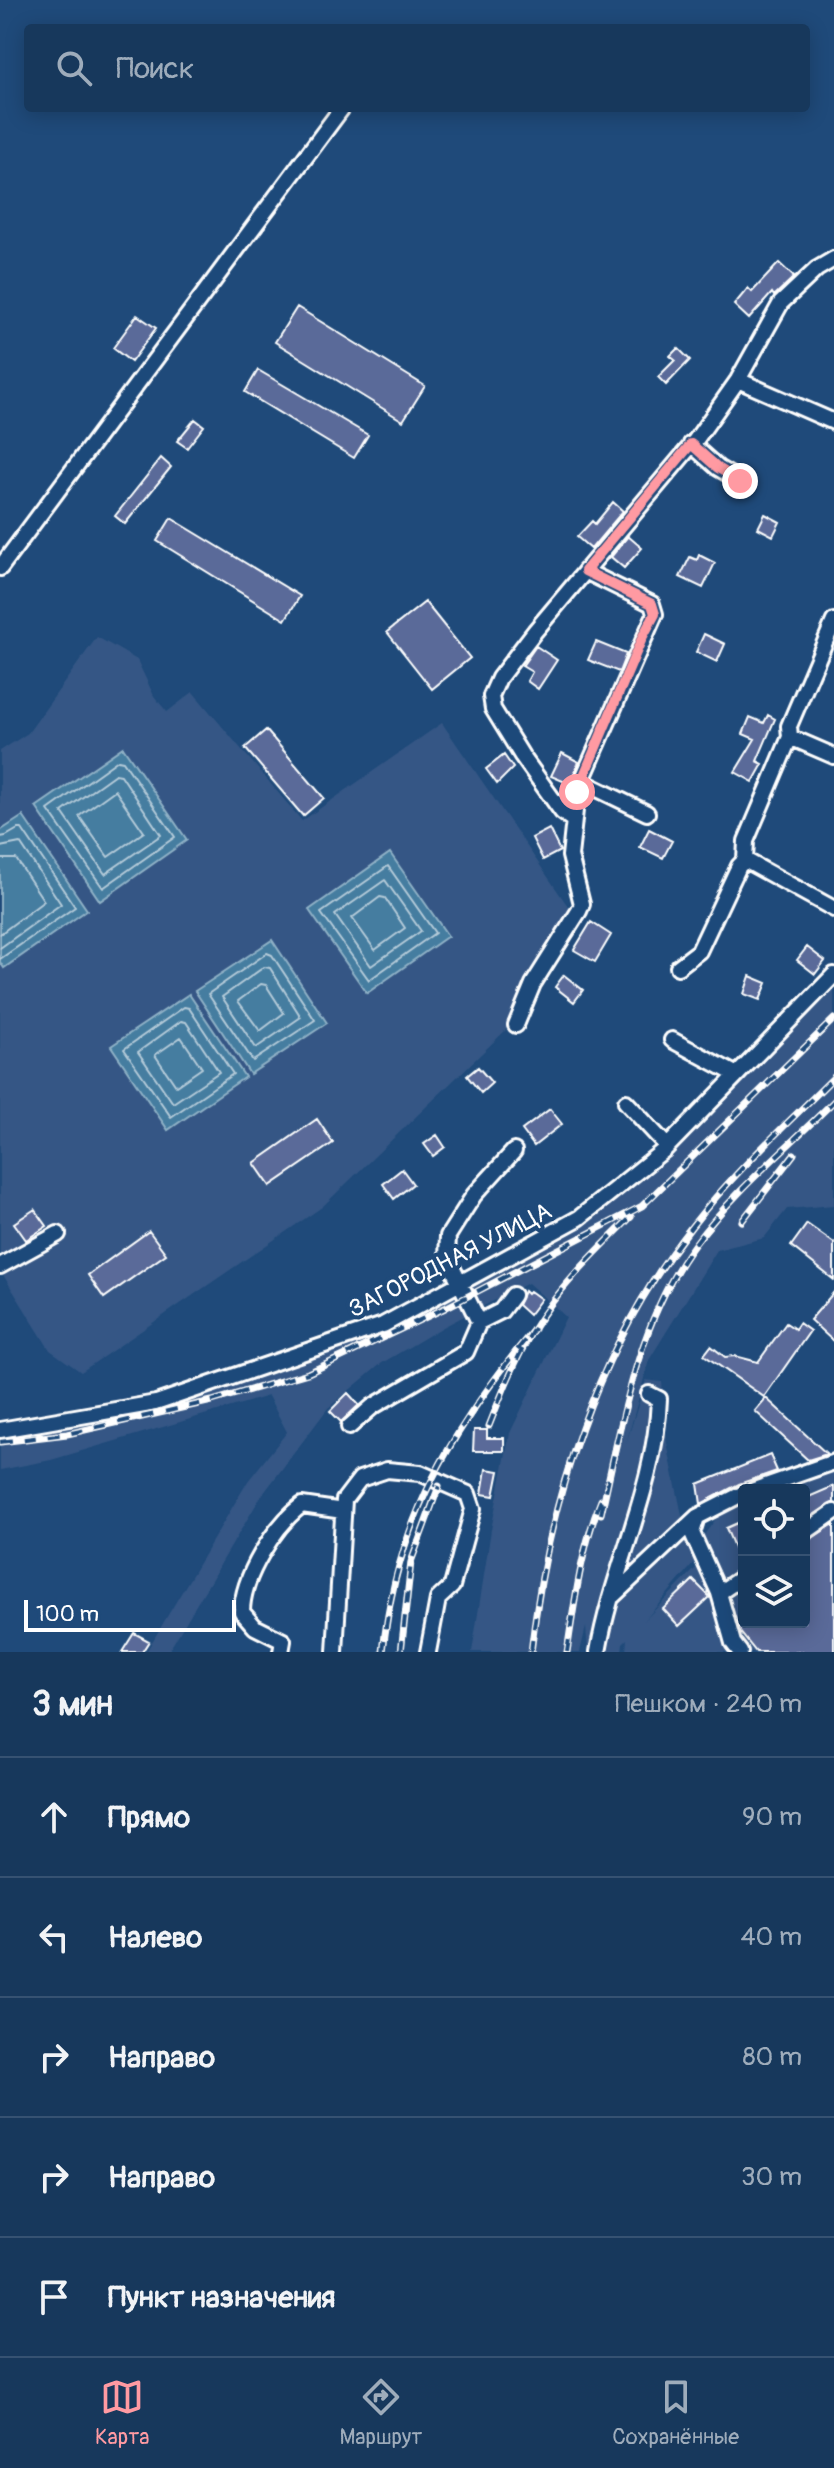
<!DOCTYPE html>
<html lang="ru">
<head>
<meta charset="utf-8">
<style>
	body { margin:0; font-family:Pangolin,sans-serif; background:#203f62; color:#f1f3f6 }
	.controls { position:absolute; right:24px; bottom:24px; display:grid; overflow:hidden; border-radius:8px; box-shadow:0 4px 20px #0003 }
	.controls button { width:72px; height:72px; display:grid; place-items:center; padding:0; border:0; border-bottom:2px solid #365272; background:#17385c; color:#f1f3f6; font:40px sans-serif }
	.scale { position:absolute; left:24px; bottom:20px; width:212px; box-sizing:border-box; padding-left:8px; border:4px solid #fff; border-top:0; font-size:22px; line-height:28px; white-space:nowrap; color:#fff; -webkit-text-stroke:6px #1f4a7a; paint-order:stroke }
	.stop { position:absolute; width:24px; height:24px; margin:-18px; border:6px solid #ff9aa2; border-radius:50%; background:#fff }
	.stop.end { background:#ff9aa2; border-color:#fff; box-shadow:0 2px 8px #0008 }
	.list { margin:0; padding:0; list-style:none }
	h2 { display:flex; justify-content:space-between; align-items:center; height:104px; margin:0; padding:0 32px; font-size:34px }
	h2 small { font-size:26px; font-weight:400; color:#9eacbb }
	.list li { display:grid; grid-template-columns:52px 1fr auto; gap:24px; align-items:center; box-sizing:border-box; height:120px; padding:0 32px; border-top:2px solid #365272 }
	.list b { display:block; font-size:30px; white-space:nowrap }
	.list em { font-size:26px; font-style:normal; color:#9eacbb }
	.icon { flex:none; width:44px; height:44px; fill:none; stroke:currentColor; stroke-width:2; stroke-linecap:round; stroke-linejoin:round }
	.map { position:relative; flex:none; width:834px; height:1652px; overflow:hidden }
	.search { position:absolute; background:#17385c; box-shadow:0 4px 20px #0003; left:24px; right:24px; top:24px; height:88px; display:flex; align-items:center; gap:20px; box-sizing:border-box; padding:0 28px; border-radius:8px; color:#9eacbb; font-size:30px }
	.sheet { height:704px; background:#17385c }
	nav { display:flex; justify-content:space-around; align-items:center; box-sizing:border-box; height:112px; border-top:2px solid #365272; background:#17385c; font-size:22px; color:#9eacbb }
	nav a { display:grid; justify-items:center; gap:4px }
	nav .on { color:#ff9aa2 }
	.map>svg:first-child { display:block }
	.built { fill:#355785 }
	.water { fill:#457da0; stroke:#8fb1c6; stroke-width:2 }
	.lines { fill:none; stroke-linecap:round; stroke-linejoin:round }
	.shore { stroke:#b5cbd9; stroke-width:2 }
	.building { fill:#5a6b99; stroke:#fff; stroke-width:2 }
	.minor-casing { stroke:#fff; stroke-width:20 }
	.minor { stroke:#1f4a7a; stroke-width:14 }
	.rail-casing { stroke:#fff; stroke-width:7 }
	.rail { stroke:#1f4a7a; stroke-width:4; stroke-dasharray:12; stroke-linecap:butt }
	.route { stroke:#ff9aa2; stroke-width:10 }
	.labels { text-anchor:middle; stroke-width:8; stroke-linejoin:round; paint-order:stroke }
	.street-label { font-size:24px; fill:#fff; stroke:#1f4a7a }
</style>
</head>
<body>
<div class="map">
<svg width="834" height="1652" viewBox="0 0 834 1652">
	<rect width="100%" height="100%" fill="#1f4a7a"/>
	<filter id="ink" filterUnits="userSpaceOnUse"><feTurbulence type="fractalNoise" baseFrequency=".0125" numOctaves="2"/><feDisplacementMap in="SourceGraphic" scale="16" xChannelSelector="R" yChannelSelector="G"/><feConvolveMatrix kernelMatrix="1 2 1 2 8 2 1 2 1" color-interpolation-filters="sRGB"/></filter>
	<g filter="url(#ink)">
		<!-- built -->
		<path class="built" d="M97,637L137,660L154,696L167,712L193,692L302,821L442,723L572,912L532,979L509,1027L322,1207L81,1372L50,1350L0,1270V751L28,733Z
			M834,988V1205L787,1209L764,1238L717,1250L649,1360L626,1444L646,1380L662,1382L667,1443L684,1525L695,1562L644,1621L700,1564L698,1543L724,1508L744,1501V1622H804V1490H775L834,1469V1652H626L627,1639L623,1643L622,1652H588L586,1627L580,1652H472L491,1530L510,1433L566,1317L528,1283L443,1327L382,1363L328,1408L260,1498L168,1652H146L248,1481L287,1432L268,1396L51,1460L0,1470V1434L80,1423L312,1357L465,1289L543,1248L594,1217L650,1173Z"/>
		<!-- water -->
		<path class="water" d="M123,747L187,840L100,901L36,807Z
			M23,816L87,910L4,968L0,962V831Z
			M390,853L448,936L367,993L309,910Z
			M272,940L327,1023L250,1074L195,991Z
			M189,994L245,1077L168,1130L111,1046Z"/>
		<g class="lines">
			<!-- shore -->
			<path class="shore" d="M118,760L123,761L175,837L103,888L48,810Z
				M115,774L121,775L161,835L105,874L62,812Z
				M115,790L144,832L108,857L79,816Z
				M0,837L6,836L18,829H22L75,907L0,959
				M0,847L20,843L61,904L0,948
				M0,859H16L44,901L0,934
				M388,866L435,933L369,980L321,913Z
				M385,880L421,931L371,966L335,915Z
				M380,897L385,898L405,928L375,950L352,918Z
				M267,953L272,955L315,1020L253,1061L208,994Z
				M264,967L270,968L301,1017L256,1048L222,997Z
				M261,984L266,985L284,1013L260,1031L238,1001Z
				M184,1007L189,1008L233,1074L171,1117L124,1049Z
				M181,1021L186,1022L219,1072L173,1103L138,1052Z
				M181,1037L202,1068L176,1086L155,1055Z"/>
		</g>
		<!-- building -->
		<path class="building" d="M779,263L794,277L774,296L772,293L749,319L734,305L748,288L752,292Z
			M297,307L425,386L403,421L275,342Z
			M137,315L156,328L131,362L113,348Z
			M678,348L690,360L666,385L658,377L675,360L670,356Z
			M258,370L368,435L354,458L245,392Z
			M195,419L204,426L187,448L177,441Z
			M161,458L171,467L125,524L115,516Z
			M613,502L623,511L591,549L577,537L592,521L595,524Z
			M765,514L780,522L773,536L758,528Z
			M171,518L300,596L285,620L157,541Z
			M628,536L642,548L624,568L611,557Z
			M699,555L715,563L703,588L680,577L690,557L697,560Z
			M425,602L470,658L432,689L387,632Z
			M704,634L725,644L717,662L696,652Z
			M596,642L626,654L619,672L588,660Z
			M536,646L557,660L538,689L527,681L532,672L522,666Z
			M768,715L775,719L757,761L763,764L753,782L735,772L755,739L743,734L750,717L764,723Z
			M266,730L324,798L303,816L245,748Z
			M562,753L579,762L570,784L551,776Z
			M504,755L513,768L497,784L486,769Z
			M549,829L560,851L543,860L532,838Z
			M649,829L672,841L663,858L640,847Z
			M591,922L611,935L595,962L574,950Z
			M807,947L825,961L815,974L797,960Z
			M564,975L583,990L574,1002L555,987Z
			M750,976L767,983L760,1000L744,994Z
			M478,1067L492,1083L481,1093L467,1076Z
			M550,1109L562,1124L534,1146L522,1130Z
			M317,1119L333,1143L270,1186L254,1163Z
			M437,1135L445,1147L433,1156L424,1144Z
			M402,1169L413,1184L394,1199L383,1184Z
			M35,1209L47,1226L26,1240L14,1223Z
			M807,1224L834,1243V1280L791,1246Z
			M149,1231L166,1254L104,1298L88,1275Z
			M524,1291L527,1294L530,1291L541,1299L529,1315L518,1305Z
			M834,1292V1342L810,1320Z
			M786,1323L795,1329L799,1323L810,1331L764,1397L704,1355L711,1346L725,1357L735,1356L758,1362Z
			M348,1393L359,1405L341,1422L330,1411Z
			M766,1398L827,1454L808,1460L755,1411Z
			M474,1430H487V1438H504V1451H473Z
			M770,1455L777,1471L739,1484L701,1504L698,1484Z
			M486,1469L499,1471L494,1496L482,1494Z
			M834,1486V1502L804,1521V1499Z
			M744,1520V1566H742L726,1528Z
			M834,1524V1652H756L740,1632L738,1622H804V1543Z
			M693,1580L710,1597L679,1626L663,1609Z
			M134,1633L149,1641L142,1652H122Z"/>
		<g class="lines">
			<defs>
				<path id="minor" d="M738,380L834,422
					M691,444L718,468L740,481
					M0,568L342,108
					M790,737L834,756
					M581,781L647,813
					M573,820L562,812L522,756L493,709L491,696L499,678L535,631L695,441L738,380L781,303L817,269L834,259
					M745,860L834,909
					M678,967L699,951L739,866L745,860L746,841L790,737L789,726L834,621
					M516,1025L533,984L579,911L582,904L570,856L577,792L655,614L652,604L585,571
					M672,1040L737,1075
					M626,1102L667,1146
					M0,1266L58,1234
					M479,1322L501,1311L513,1295
					M349,1427L372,1407L466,1352L479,1322L447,1257L448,1236L474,1195L514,1151
					M0,1430L156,1403L383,1325L579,1218L664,1150L834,975
					M754,1490L834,1462
					M697,1517L692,1533L719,1593
					M804,1533L834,1512
					M613,1596L697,1517L744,1493
					M281,1652L283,1641L255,1627L242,1612C242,1577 275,1525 302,1505L343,1511
					M335,1652L344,1500L360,1479L387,1470L420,1473L468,1494L473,1509L452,1586L438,1599L428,1652
					M598,1652C613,1567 656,1485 659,1399L649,1394
					M740,1652L733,1643L719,1593L744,1576"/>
			</defs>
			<!-- minor casing -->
			<use href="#minor" class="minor-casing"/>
			<!-- minor -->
			<use href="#minor" class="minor"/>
			<defs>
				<path id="rail" d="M742,1221L794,1154
					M489,1426C502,1393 515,1360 533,1330C559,1287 596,1252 631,1217
					M0,1442L67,1434L212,1401L308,1373L445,1308L642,1206L834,1019
					M601,1514C621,1425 638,1320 694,1245C734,1191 787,1148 834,1101
					M383,1652C396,1520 452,1429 534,1329
					M401,1652L411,1562L439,1486
					M531,1652C548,1500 596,1348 692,1226C734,1172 786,1125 834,1077
					M567,1652C575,1600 581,1549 601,1500"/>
			</defs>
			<!-- rail casing -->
			<use href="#rail" class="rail-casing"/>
			<!-- rail -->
			<use href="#rail" class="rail"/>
		</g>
	</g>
	<g class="lines" filter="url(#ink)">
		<!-- route -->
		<path class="route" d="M577,792L643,636L655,614L652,604L585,571L691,444L718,468L740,481"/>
	</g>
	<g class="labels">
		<!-- street labels -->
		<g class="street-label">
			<text transform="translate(450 1260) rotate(-27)" y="8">ЗАГОРОДНАЯ УЛИЦА</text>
		</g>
	</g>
</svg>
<div class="controls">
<button><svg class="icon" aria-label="locate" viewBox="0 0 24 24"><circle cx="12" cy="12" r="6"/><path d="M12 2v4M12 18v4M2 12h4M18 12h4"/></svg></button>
<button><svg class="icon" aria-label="layers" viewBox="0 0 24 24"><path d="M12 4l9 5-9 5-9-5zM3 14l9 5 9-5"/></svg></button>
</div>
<div class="scale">100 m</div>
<div class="stop" style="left:577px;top:792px"></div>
<div class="stop end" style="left:740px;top:481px"></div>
<div class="search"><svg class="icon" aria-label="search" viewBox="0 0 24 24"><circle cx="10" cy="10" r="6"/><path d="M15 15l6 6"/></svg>Поиск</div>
</div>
<section class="sheet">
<h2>3 мин<small>Пешком · 240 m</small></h2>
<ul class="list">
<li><svg class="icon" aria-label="ahead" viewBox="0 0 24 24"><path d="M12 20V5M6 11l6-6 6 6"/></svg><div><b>Прямо</b></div><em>90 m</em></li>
<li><svg class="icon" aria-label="left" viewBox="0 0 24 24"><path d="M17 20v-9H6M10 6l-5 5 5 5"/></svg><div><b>Налево</b></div><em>40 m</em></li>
<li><svg class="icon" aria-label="right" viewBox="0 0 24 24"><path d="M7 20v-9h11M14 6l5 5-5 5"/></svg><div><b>Направо</b></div><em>80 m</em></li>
<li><svg class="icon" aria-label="right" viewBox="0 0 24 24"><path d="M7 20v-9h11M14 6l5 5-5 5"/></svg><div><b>Направо</b></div><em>30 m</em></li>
<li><svg class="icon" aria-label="arrive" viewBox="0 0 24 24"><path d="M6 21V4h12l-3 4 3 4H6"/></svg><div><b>Пункт назначения</b></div></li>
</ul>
</section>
<nav>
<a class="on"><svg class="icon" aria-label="map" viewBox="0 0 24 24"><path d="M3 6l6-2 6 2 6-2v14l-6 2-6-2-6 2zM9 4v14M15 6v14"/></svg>Карта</a>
<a><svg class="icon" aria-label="directions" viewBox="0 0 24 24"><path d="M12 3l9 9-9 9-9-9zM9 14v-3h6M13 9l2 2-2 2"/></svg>Маршрут</a>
<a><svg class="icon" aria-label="saved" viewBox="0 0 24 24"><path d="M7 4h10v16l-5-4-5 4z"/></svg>Сохранённые</a>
</nav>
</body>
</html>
